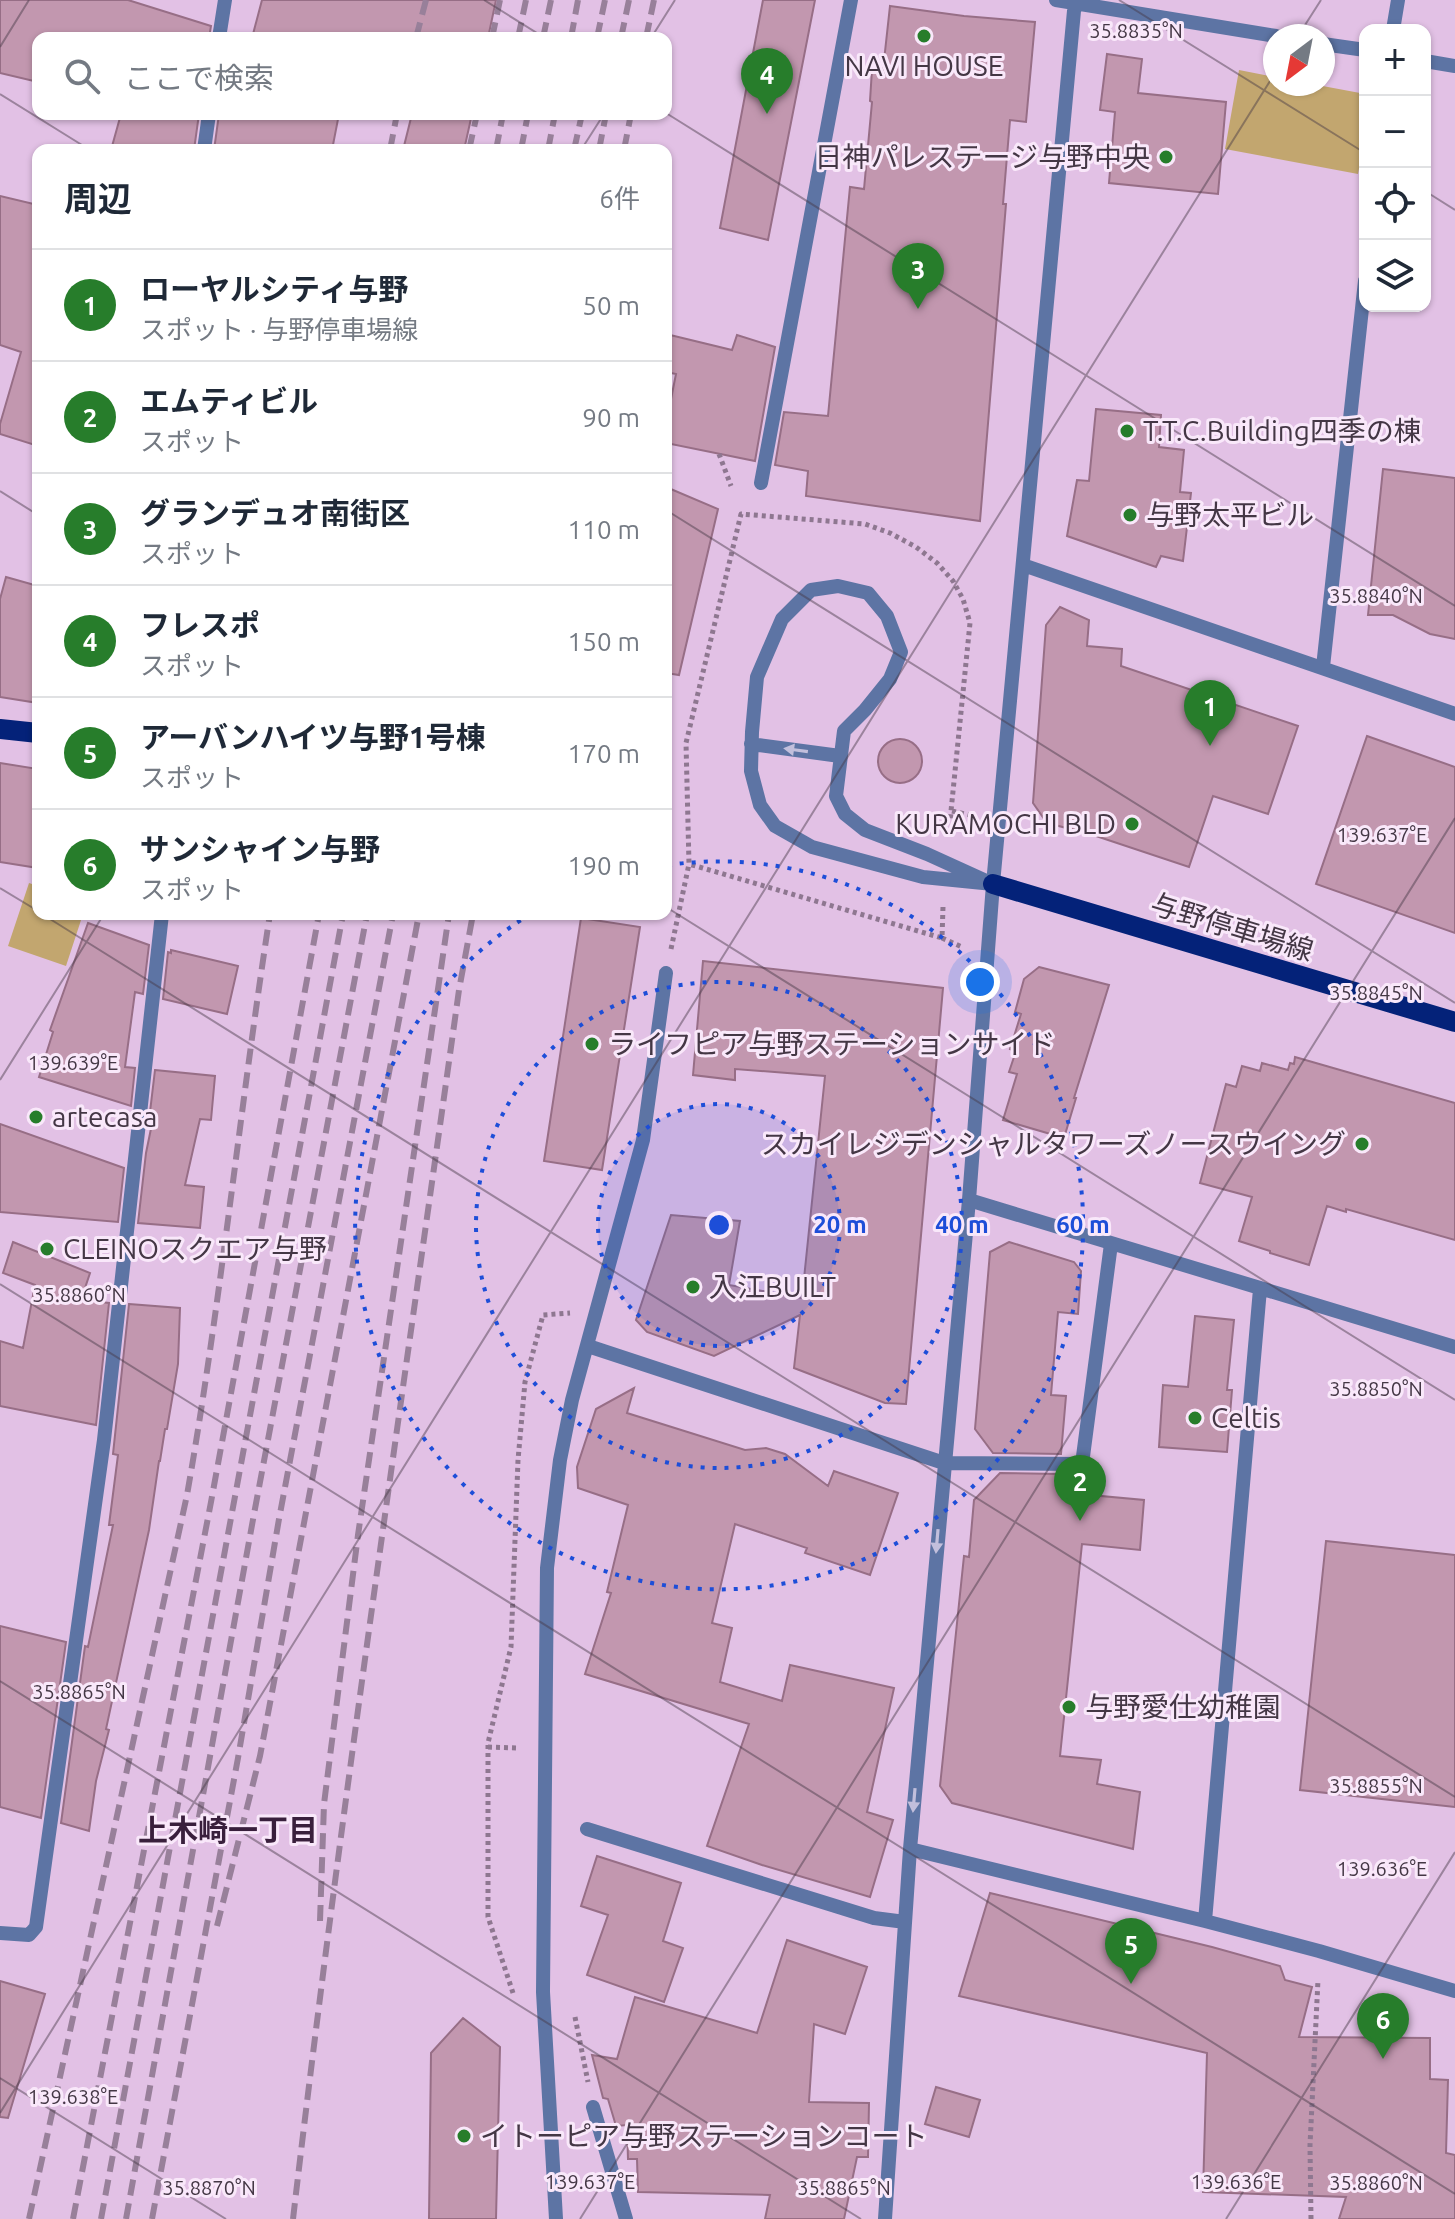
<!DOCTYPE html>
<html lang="ja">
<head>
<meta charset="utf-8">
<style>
	body { margin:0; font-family:Ubuntu,"Noto Sans JP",sans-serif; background:#f6f6f7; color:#1f2937 }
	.controls { position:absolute; right:24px; top:24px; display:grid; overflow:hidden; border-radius:16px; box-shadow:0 2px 6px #0004 }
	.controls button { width:72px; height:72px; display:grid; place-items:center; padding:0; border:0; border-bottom:2px solid #e0e1e3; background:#fff; color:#1f2937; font:40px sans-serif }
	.compass { position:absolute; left:1263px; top:24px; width:72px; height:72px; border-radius:50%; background:#fff; box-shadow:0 2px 6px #0004; rotate:212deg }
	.you { position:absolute; left:980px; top:982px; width:28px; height:28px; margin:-20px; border:6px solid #fff; border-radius:50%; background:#1a73e8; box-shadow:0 0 0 12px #1a73e833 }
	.badge { display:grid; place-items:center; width:52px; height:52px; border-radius:50%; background:#277d2b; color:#fff; font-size:26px; font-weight:700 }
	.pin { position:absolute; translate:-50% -66px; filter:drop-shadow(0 2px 4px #0008) }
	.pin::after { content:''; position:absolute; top:42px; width:28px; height:24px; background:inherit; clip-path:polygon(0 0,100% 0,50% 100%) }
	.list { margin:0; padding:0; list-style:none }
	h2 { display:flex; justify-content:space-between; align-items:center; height:104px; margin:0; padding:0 32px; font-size:34px }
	h2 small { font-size:26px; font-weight:400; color:#747a83 }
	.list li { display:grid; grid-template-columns:52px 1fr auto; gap:24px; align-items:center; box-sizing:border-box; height:112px; padding:0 32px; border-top:2px solid #e0e1e3 }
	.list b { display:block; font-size:30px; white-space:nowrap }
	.list p { margin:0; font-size:26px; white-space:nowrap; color:#747a83 }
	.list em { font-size:26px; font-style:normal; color:#747a83 }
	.icon { flex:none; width:44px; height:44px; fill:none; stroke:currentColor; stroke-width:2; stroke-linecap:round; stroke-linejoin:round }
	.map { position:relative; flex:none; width:1455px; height:2219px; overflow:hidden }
	.search { position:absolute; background:#fff; box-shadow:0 2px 6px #0004; left:32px; top:32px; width:640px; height:88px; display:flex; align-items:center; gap:20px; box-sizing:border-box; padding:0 28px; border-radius:16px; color:#747a83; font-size:30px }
	.panel { position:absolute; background:#fff; box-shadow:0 2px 6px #0004; left:32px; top:144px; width:640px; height:776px; border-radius:16px }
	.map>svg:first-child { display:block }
	.green { fill:#c2a66f }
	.building { fill:#c297af; stroke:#976e86; stroke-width:2 }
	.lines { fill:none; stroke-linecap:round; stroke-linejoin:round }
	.path { stroke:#8e7790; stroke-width:5; stroke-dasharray:4 4; stroke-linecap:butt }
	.minor { stroke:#5d74a4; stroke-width:14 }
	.major { stroke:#042279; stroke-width:20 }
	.rail { stroke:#98809a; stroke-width:6; stroke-dasharray:16 8; stroke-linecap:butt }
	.oneway { fill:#c2bfdc }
	.ticks { fill:none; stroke:#443745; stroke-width:2; stroke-opacity:0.45 }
	.ring { fill:none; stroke:#1d4ed8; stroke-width:4; stroke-dasharray:4 8 }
	.poi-dot { fill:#277d2b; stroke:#f9e8fa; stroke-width:3 }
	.labels { text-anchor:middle; stroke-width:6; stroke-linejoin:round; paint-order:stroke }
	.poi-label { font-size:28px; fill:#443745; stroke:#f9e8fa; text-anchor:start }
	.street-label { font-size:28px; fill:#443745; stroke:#f9e8fa }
	.neighbourhood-label { font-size:30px; font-weight:bold; fill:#391f3c; stroke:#f9e8fa }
	.ticks-label { font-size:20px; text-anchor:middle; fill:#443745; stroke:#f9e8fa; stroke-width:6; stroke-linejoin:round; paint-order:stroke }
	.centre { fill:#1d4ed8; stroke:#f9e8fa; stroke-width:4 }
	.ring-label { font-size:24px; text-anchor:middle; font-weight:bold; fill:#1d4ed8; stroke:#f9e8fa; stroke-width:6; stroke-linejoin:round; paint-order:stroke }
</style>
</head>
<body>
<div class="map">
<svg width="1455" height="2219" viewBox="0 0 1455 2219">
	<rect width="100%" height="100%" fill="#e2c1e5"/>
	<!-- green -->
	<path class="green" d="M1239,70L1275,77V84H1312L1360,93L1365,98V136L1358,174L1225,149Z
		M29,883L38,886V914H83L66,966L8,946Z"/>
	<!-- building -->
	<path class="building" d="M0,0H128L211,26L209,38H38V82L0,73Z
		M262,0H496L488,38H252Z
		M763,0H815L768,240L720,228Z
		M890,6L964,16L1035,22L1026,122L1010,120L1003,204H1006L980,521L806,496L808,471L775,465L784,412L828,416L850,187L864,189L872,102L870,101L872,69L883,70Z
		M1107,54L1142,59L1138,93L1226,102L1218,194L1109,183L1115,112L1100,110Z
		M121,114H199L194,150H111Z
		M219,114H339L332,150H214Z
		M412,114H472L464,150H403Z
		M0,196L38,205V446L0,434V424L21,352L0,345Z
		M666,334L732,350L737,335L775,347L755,461L666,443V424L676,374L666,372Z
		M1096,409L1161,415L1159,447L1184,450L1180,492L1191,493L1183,561L1161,556L1156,567L1067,536L1077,480L1089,481Z
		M1383,469L1455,478V639L1430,634L1393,615H1368Z
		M666,487L718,509L679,675L666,673Z
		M6,577L38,586V703L0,697V599Z
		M1060,607L1089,620L1087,646L1122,649L1121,666L1298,726L1268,814L1213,796L1189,867L1090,834L1047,823L1033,803L1046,625Z
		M1367,736L1455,767V933L1316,884Z
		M878 761a22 22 0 1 1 44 0a22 22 0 1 1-44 0Z
		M0,763L38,769V868L0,862Z
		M581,918L640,927L602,1170L544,1161Z
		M88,923L149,945L143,994L135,992L125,1067L135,1068L131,1106L39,1077L53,1032L50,1030Z
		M171,950L238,966L227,1014L163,999L168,952L171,953Z
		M703,961L943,988L906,1404L885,1403L794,1368L800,1315L714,1356L647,1332L636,1320L671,1215L740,1221L729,1285L802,1298L825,1076L735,1069V1080L693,1075Z
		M1039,967L1109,985L1074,1098H1076L1064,1138L1003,1120L1017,1074L1009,1072L1016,1051L1010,1049L1021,1014L1015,1012L1024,979Z
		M1295,1057L1455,1103V1240L1346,1209V1212L1327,1206L1309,1265L1270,1253V1251L1239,1241L1252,1197L1200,1183L1226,1084L1236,1087L1242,1066L1260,1071L1262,1063L1288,1070L1290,1063L1294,1064Z
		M155,1070L215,1076L211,1120L200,1119L185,1185L204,1187L200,1228L138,1223L146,1153L154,1114L150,1112Z
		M0,1124L124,1168L118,1222L0,1212Z
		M13,1242L90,1273L81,1300L109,1303L96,1425L0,1406V1341L23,1348L35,1285L3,1273Z
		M1009,1242L1074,1262L1081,1271L1078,1314L1058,1312L1051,1395L1066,1396L1061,1454L993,1453L975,1429L990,1252Z
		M129,1304L180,1308L178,1364L167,1429H165L160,1461H159L149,1530L106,1729L109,1730L96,1781L89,1831L61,1823L85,1646L88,1647L113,1525H109L118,1455L113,1454Z
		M1195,1316L1234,1320L1227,1390H1232L1227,1452L1159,1447L1163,1385L1188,1387Z
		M634,1388L627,1413L745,1450L766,1448L785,1454L828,1486L834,1471L898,1493L870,1575L805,1553L807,1548L735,1524L712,1623L732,1628L720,1682L782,1701L790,1665L894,1688L867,1812L893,1820L870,1897L762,1865L707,1846L749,1724L585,1674L611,1593L607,1592L628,1505L578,1488L577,1467L596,1409Z
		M1000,1473L1059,1474L1058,1492L1144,1500L1140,1550L1082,1544L1060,1756L1101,1760L1097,1784L1140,1792L1133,1849L952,1803L940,1786L964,1556L969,1557L974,1500Z
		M1326,1541L1455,1555V1807L1300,1790Z
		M0,1626L66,1642L41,1818L0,1807Z
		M597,1856L681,1883L663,1941L683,1948L664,2002L587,1975L608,1915L581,1906Z
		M990,1893L1212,1947L1280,1966L1285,1980L1312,1987L1299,2037L1430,2038V2079L1448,2080L1446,2153L1455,2155V2219H1339L1346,2197L1203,2192L1207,2053L959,1996Z
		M787,1940L867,1967L845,2034L814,2024L809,2102L869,2103L868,2157H857L844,2219H765L770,2195L638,2192L637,2159H628L627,2125L616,2126L608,2099L603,2098L592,2055L617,2059L635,1997L757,2033Z
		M0,1981L45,1994L8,2118L0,2117Z
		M463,2018L500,2047L496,2219H429L431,2053Z
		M936,2087L980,2100L969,2137L925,2124Z"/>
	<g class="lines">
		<!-- path -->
		<path class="path" d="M719,454L731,486
			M952,811L974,816
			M943,907L942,938L689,864L686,743L741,514L865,524L890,533L916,547L937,563L953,581L963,599L970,623L950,821
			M942,938L962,947
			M671,949L689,864
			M488,1747L519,1748
			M513,1993L488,1917V1743L511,1647L518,1460L525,1382L543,1315L570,1313
			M575,2017L588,2082
			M1311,2219L1310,2145L1318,1980"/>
		<!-- minor -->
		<path class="minor" d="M1056,0L1276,36
			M1393,30L1398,0
			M219,38L225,0
			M1323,44L1365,50
			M1425,61L1455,66
			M204,150L209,114
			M761,483L851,0
			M1023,565L1455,714
			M838,586L868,593L887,616L901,652L890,679L865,710L844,731L836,796L845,814L865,830L927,854L993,884L923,877L812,847L775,826L760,805L751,771L752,732L757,677L782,619L811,590Z
			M1323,667L1365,281
			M751,744L840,756
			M969,1200L1455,1347
			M588,1346L944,1463L1082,1464L1111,1244
			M587,1829L874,1918L905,1922
			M910,1849L1205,1921L1319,1951L1455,1991
			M1205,1921L1260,1289
			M0,1933L29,1935L36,1927L104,1440L162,914
			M593,2107L626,2219
			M556,2219L543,1992L547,1568L560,1460L572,1400L643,1140L666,973
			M885,2219L910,1849L969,1200L993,884L1075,0"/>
		<!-- major -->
		<path class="major" d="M0,729L38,733
			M993,884L1455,1022"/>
		<!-- rail -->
		<path class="rail" d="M416,38L426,0
			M492,38L500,0
			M518,38L526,0
			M543,38L551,0
			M571,38L578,0
			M597,38L605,0
			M621,38L629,0
			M646,38L654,0
			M390,150L397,114
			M469,150L477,114
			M496,150L503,114
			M521,150L528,114
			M548,150L555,114
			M574,150L582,114
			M599,150L606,114
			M624,150L631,114
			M320,1921L324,1804L358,1535L449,914
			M217,1926L260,1756L419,914
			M29,2219L187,1495C221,1302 240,1107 270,914
			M73,2219L211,1502L319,914
			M101,2219L343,914
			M126,2219L254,1514L367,914
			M152,2219L238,1758L279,1519L393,914
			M293,2219C341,1808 402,1399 459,990L473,914"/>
	</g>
	<!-- one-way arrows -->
	<defs><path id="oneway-solid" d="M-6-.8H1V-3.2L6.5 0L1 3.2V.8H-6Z" transform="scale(2)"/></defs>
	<g class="oneway">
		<use href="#oneway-solid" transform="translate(796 750) rotate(-172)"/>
		<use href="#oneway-solid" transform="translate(937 1541) rotate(95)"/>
		<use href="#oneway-solid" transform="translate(914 1800) rotate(95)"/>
	</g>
	<!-- ticks -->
	<path class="ticks" d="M484,0L545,38M1119,0L1365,153M1298,36L1321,0M651,38L675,0M0,47L29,0M0,94L90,150M666,113L1455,606M581,150L604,114M1425,191L1455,210M0,491L38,515M666,510L1455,1003M0,888L38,911M666,907L1455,1400M42,914L1455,1797M0,1080L104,914M0,1284L1455,2194M0,1681L861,2219M0,2078L226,2219M0,2113L1275,73M580,2219L1455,818M1226,2219L1455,1852"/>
	<!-- distance rings -->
	<circle cx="719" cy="1225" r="121" fill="#1d4ed8" fill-opacity=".12"/>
	<g class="ring">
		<circle cx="719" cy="1225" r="121"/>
		<circle cx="719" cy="1225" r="243"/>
		<path d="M668 865A364 364 0 1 1 529 915"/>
	</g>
	<!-- markers -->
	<g class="poi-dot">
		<circle cx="924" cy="36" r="8"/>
		<circle cx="1166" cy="157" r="8"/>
		<circle cx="1127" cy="431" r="8"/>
		<circle cx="1130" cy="515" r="8"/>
		<circle cx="1132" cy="824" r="8"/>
		<circle cx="592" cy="1044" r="8"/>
		<circle cx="36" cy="1117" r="8"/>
		<circle cx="1362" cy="1144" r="8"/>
		<circle cx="47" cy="1249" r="8"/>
		<circle cx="693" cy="1287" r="8"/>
		<circle cx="1195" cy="1418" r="8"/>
		<circle cx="1069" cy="1707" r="8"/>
		<circle cx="464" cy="2136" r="8"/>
	</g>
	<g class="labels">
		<!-- poi labels -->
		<g class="poi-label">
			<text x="924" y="76" text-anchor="middle">NAVI HOUSE</text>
			<text x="1150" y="167" text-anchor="end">日神パレステージ与野中央</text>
			<text x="1143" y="441">T.T.C.Building四季の棟</text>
			<text x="1146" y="525">与野太平ビル</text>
			<text x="1116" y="834" text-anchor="end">KURAMOCHI BLD</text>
			<text x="608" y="1054">ライフピア与野ステーションサイド</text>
			<text x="52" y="1127">artecasa</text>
			<text x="1346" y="1154" text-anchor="end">スカイレジデンシャルタワーズノースウイング</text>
			<text x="63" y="1259">CLEINOスクエア与野</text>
			<text x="709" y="1297">入江BUILT</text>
			<text x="1211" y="1428">Celtis</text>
			<text x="1085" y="1717">与野愛仕幼稚園</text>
			<text x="480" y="2146">イトーピア与野ステーションコート</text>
		</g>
		<!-- street labels -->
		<g class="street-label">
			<text transform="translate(1232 927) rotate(17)" y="10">与野停車場線</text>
		</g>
		<!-- neighbourhood labels -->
		<g class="neighbourhood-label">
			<text x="228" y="1841">上木崎一丁目</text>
		</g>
	</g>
	<g class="ticks-label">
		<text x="1136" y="38">35.8835°N</text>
		<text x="1376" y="603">35.8840°N</text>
		<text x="1382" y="842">139.637°E</text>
		<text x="1376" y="1000">35.8845°N</text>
		<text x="73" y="1070">139.639°E</text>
		<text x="79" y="1302">35.8860°N</text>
		<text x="1376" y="1396">35.8850°N</text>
		<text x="79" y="1699">35.8865°N</text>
		<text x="1376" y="1793">35.8855°N</text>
		<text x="1382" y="1876">139.636°E</text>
		<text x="73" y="2104">139.638°E</text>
		<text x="590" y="2189">139.637°E</text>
		<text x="1236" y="2189">139.636°E</text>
		<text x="1376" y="2190">35.8860°N</text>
		<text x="209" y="2195">35.8870°N</text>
		<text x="844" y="2195">35.8865°N</text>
	</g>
	<circle cx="719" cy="1225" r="12" class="centre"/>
	<g class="ring-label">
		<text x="840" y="1233">20 m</text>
		<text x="962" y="1233">40 m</text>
		<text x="1083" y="1233">60 m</text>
	</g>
</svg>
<div class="controls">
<button>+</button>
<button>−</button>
<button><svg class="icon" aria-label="locate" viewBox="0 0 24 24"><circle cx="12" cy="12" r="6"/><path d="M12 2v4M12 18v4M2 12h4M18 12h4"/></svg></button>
<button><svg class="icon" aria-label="layers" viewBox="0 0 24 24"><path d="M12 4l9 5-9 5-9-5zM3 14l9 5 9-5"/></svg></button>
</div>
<svg class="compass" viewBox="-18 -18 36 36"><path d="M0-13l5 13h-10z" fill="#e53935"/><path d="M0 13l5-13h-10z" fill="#747a83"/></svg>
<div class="you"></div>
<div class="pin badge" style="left:1210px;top:746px">1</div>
<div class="pin badge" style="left:1080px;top:1521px">2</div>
<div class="pin badge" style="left:918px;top:309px">3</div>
<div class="pin badge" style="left:767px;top:114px">4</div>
<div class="pin badge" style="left:1131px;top:1984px">5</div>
<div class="pin badge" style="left:1383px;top:2059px">6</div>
<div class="search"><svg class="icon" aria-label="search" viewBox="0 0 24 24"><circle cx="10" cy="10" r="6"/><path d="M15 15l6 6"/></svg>ここで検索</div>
<section class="panel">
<h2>周辺<small>6件</small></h2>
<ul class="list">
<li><span class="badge">1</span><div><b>ローヤルシティ与野</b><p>スポット · 与野停車場線</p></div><em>50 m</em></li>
<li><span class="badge">2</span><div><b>エムティビル</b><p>スポット</p></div><em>90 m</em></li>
<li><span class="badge">3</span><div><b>グランデュオ南街区</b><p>スポット</p></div><em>110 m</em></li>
<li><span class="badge">4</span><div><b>フレスポ</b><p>スポット</p></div><em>150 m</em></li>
<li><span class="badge">5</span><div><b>アーバンハイツ与野1号棟</b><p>スポット</p></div><em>170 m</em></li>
<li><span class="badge">6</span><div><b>サンシャイン与野</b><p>スポット</p></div><em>190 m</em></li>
</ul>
</section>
</div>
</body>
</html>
